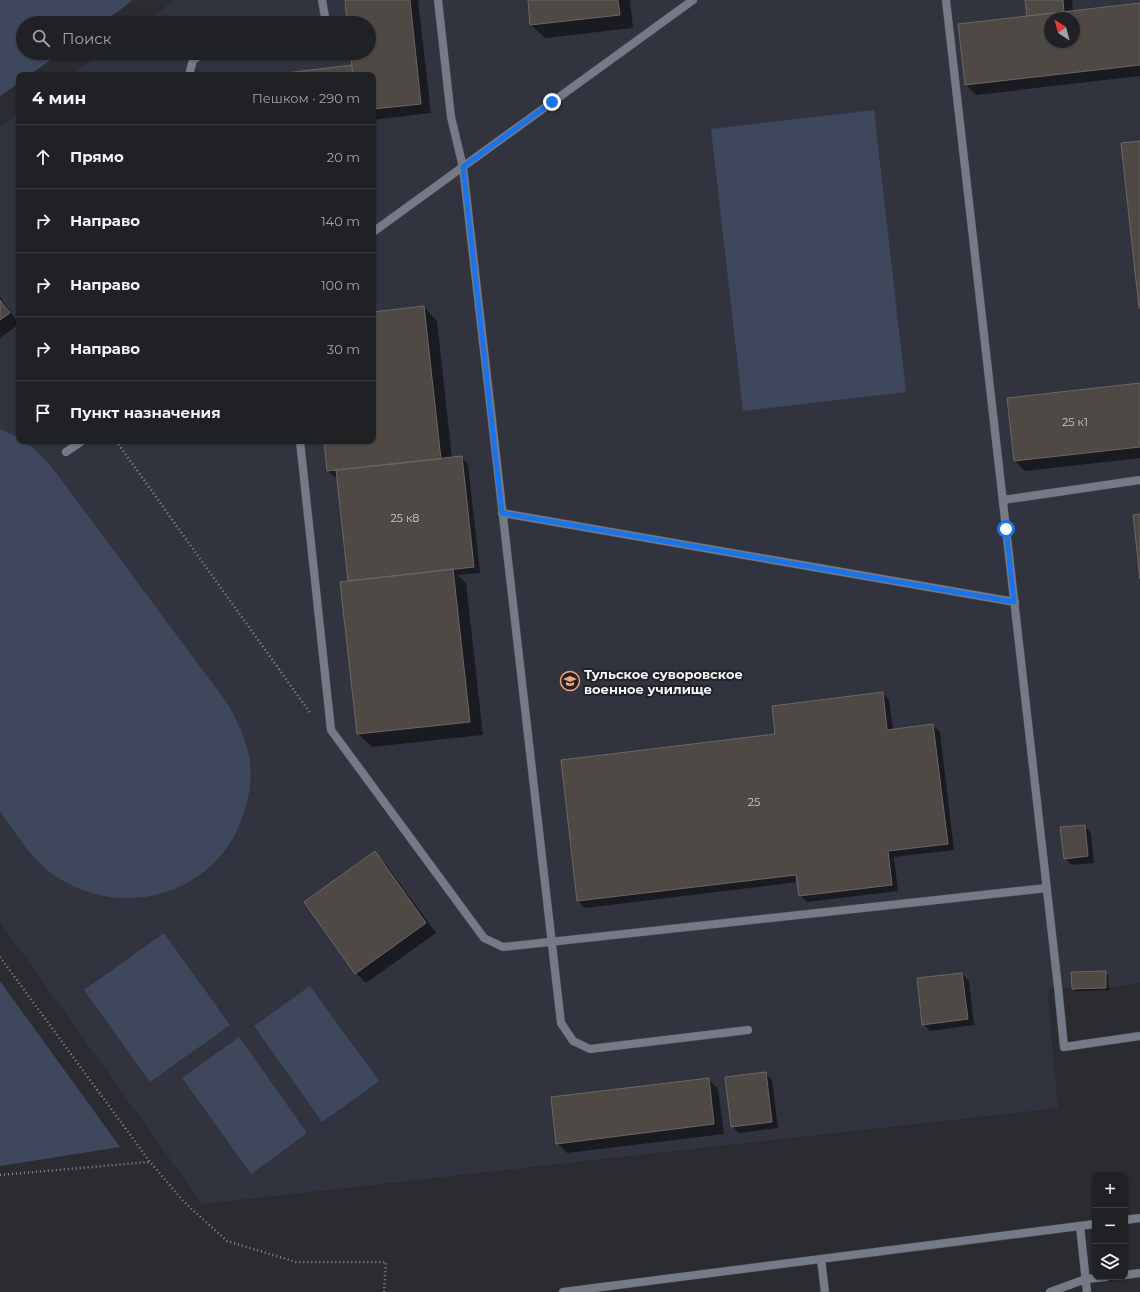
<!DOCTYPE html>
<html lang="ru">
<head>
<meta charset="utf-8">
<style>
	body { margin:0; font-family:Montserrat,sans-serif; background:#28292d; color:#f1f3f6 }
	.controls { position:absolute; right:12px; bottom:12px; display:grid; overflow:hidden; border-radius:8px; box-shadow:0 1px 3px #0004 }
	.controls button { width:36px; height:36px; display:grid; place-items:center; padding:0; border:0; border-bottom:1px solid #3d3e42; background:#202125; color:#f1f3f6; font:20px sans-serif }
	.compass { position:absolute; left:1044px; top:12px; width:36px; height:36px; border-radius:50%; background:#202125; box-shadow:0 1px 3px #0004; rotate:324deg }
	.stop { position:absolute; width:12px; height:12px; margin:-9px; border:3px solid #1a73e8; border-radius:50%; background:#fff }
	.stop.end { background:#1a73e8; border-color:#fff; box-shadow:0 1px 4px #0008 }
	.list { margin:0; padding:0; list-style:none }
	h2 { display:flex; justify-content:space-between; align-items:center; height:52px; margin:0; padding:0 16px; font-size:17px }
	h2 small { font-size:13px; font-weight:400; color:#a2a3a7 }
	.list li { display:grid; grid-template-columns:26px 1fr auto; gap:12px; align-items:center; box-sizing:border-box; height:64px; padding:0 16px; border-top:1px solid #3d3e42 }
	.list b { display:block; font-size:15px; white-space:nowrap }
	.list em { font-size:13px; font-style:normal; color:#a2a3a7 }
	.icon { flex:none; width:22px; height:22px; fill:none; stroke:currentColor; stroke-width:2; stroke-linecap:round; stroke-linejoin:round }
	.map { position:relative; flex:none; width:1140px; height:1292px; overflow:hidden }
	.search { position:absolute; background:#202125; box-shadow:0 1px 3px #0004; left:16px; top:16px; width:360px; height:44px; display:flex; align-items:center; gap:10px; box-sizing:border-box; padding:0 14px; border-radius:22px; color:#a2a3a7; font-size:15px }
	.panel { position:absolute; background:#202125; box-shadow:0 1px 3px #0004; left:16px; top:72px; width:360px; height:372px; border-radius:8px }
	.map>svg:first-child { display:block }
	.built { fill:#31343f; fill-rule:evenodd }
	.green { fill:#3f475c }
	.shadow { fill:#0007; fill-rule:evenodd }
	.building { fill:#4f4946; stroke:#6c6663; fill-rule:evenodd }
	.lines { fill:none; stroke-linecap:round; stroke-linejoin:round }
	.service-casing { stroke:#46484d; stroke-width:9 }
	.path { stroke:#8a8c90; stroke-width:2.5; stroke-dasharray:1 3; stroke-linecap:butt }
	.service { stroke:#757a87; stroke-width:8 }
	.route { stroke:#1a73e8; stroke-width:5 }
	.labels { text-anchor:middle; stroke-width:4; stroke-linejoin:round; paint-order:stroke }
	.number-label { font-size:11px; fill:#cacacc }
	.poi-label { font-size:13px; font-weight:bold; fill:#f3f5f8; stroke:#202227; text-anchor:start }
</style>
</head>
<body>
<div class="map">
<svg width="1140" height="1292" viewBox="0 0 1140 1292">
	<rect width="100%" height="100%" fill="#2a2c31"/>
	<!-- built -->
	<path class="built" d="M175,0H1140V983L1106,988L1072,989L1058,987L1047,989L1058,1108L202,1204L0,922V127L19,113V441H373V75H72L102,53H369V23H143ZM1050,18H1074V42H1050Z"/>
	<!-- green -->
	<path class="green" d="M0,0H133L102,23H23V53H60L30,75H19V83L0,96Z
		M874,110L906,392L743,411L711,129Z
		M0,429L19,438V441C31,441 47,462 54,470L227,703C238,722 247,740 250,762C252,780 249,799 243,816C217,893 127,920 60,879C34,864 17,835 0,811Z
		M164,933L230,1025L150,1082L84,990Z
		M0,981L120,1147L0,1166Z
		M310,986L379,1081L322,1122L254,1026Z
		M239,1037L307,1133L251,1174L182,1078Z"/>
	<!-- shadow -->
	<path class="shadow" d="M346,0H418L431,113L373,120V75H287L353,66L352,53H369V23H348Z
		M529,0H630L633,28L545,38L531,25Z
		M1026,0H1072L1073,12L1140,4V76L976,95L966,85L1028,17ZM1050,18H1074V42H1050Z
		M0,297L19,324L0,338Z
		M424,307L437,321L452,458L462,457L468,464L480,573L458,575L466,583L483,735L372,747L358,734L350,582L349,580L338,480L328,471L325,441H373V313Z
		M1140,384V458L1025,471L1015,461Z
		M883,693L889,700L893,730L933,725L940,732L954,850L894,857L898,891L807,902L800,895L798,882L585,908L578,901L562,761L776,735Z
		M1084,826L1091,833L1094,863L1072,865L1065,858Z
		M375,853L385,863L436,933L366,983L356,973Z
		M1105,972L1108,975L1109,990L1076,991L1073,988Z
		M962,974L969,981L974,1025L930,1031L923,1024Z
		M766,1073L772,1080L778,1128L739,1133L732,1126Z
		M708,1079L718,1089L724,1134L567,1153L557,1143Z"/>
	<!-- building -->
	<path class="building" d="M345,0H410L421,104L373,109V75H353L350,53H369V23H347Z
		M528,0H618L620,15L530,25Z
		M1025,0H1063L1064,12L1027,16Z
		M1140,3V65L965,85L958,24ZM1050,18H1074V42H1050Z
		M352,65L353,75H286V73Z
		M1140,141V308H1139L1121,143Z
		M0,300L10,313L0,320Z
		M424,306L441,459L327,471L324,441H373V312Z
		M1140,383V447L1014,461L1007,398Z
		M462,456L474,567L348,581L336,470Z
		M1140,514V579L1133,515Z
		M453,569L470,722L357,734L340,582Z
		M883,692L887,730L933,724L948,844L888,851L892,885L799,896L796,875L577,901L561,760L775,734L772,706Z
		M1085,825L1088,856L1064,859L1060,827Z
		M375,851L426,923L355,974L304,902Z
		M1106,971V988L1072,989L1071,972Z
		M962,973L968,1019L922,1025L917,978Z
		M766,1072L772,1122L731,1127L725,1077Z
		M709,1078L714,1124L556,1144L551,1097Z"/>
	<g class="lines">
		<defs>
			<path id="service" d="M438,0L451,117L463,167L561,1023L573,1041L590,1049L748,1030
				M946,0L1058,987L1064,1047L1140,1036
				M321,23L325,17L322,0
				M189,75L193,60L204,53
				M373,232L693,0
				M300,441L331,730L484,938L503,947L1047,888
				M66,452L82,441
				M1003,500L1140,480
				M502,513L1015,602
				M1125,1220L1140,1218
				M1080,1226L1087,1292
				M821,1259L825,1292
				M1125,1275L1140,1273
				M563,1292L1095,1224
				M1050,1292L1086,1279L1106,1277"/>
		</defs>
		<!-- service casing -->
		<use href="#service" class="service-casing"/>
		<!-- path -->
		<path class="path" d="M116,441L311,714
			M0,957L150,1162L184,1202L227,1241L296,1262H386L384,1292
			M0,1175L149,1162"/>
		<!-- service -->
		<use href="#service" class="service"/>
	</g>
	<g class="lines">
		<!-- route -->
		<path class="route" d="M552,102L463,167L502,513L1014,602L1006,529"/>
	</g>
	<!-- icons -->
	<defs>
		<symbol id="university-ring" viewBox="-11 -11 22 22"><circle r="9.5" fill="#202227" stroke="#f0a27a" stroke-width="1.5"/><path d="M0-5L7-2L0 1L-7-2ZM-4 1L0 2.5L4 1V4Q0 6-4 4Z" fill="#f0a27a"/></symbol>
	</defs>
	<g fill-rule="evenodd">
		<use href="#university-ring" x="559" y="670" width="22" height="22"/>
	</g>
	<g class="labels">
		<!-- number labels -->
		<g class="number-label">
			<text x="1075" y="426">25 к1</text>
			<text x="405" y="522">25 к8</text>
			<text x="754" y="806">25</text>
		</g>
		<!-- poi labels -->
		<g class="poi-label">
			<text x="584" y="679">Тульское суворовское<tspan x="584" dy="15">военное училище</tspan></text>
		</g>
	</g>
</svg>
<div class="controls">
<button>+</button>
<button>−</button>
<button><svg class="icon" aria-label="layers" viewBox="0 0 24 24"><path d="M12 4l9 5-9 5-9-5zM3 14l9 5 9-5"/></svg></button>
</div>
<svg class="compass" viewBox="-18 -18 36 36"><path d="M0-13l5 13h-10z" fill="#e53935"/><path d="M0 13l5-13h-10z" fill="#a2a3a7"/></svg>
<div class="stop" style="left:1006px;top:529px"></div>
<div class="stop end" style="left:552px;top:102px"></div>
<div class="search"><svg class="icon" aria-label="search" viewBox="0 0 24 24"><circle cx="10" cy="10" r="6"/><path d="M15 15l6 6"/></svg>Поиск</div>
<section class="panel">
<h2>4 мин<small>Пешком · 290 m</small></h2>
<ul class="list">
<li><svg class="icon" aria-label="ahead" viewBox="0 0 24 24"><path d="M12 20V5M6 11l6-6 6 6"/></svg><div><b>Прямо</b></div><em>20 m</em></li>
<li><svg class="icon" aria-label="right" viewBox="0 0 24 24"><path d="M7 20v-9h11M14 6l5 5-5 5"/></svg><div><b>Направо</b></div><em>140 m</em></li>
<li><svg class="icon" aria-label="right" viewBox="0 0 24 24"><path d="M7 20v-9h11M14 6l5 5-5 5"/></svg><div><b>Направо</b></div><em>100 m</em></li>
<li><svg class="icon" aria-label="right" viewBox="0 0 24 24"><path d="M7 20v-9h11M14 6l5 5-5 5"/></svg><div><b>Направо</b></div><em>30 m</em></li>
<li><svg class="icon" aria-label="arrive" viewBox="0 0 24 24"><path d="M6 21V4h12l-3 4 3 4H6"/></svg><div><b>Пункт назначения</b></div></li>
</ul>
</section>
</div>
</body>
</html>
